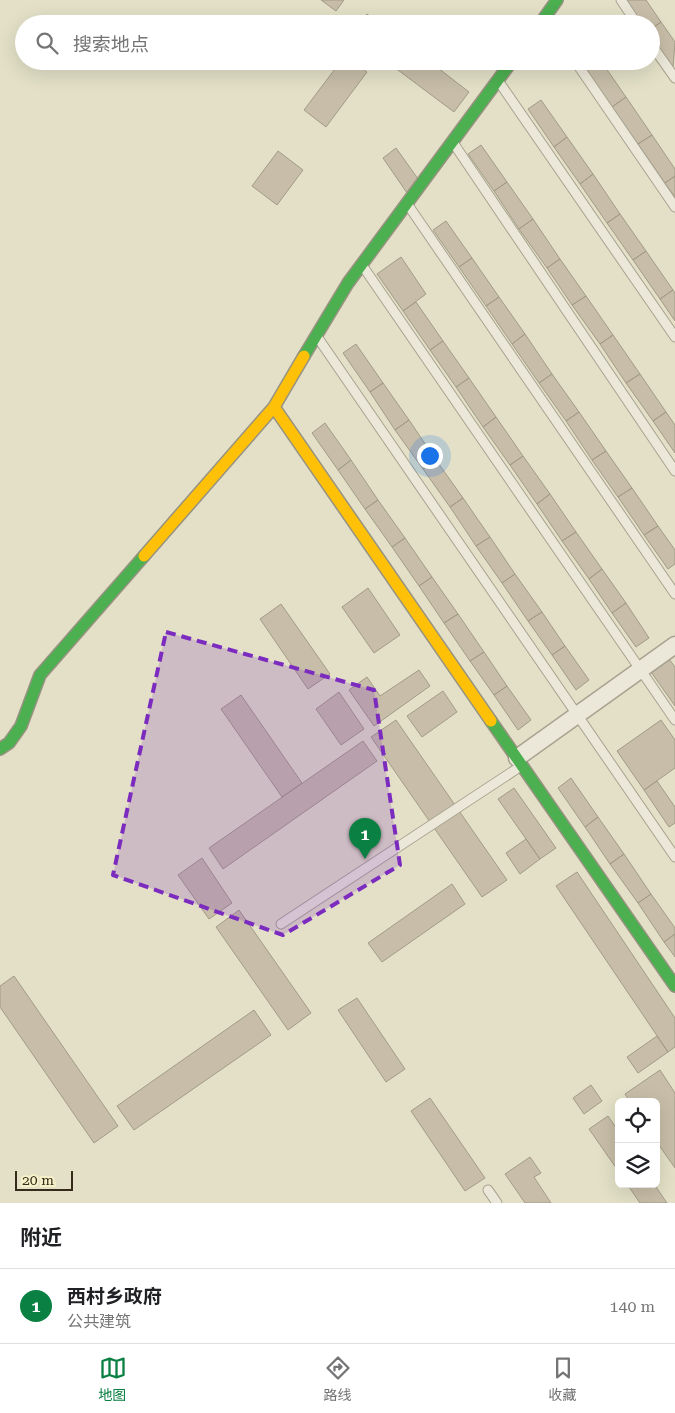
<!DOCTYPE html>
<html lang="zh">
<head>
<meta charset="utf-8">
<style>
	body { margin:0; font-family:"Roboto Serif","Noto Sans SC",serif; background:#f6f6f6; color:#202124 }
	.controls { position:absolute; right:15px; bottom:15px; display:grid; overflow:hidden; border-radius:8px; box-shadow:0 5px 20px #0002 }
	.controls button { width:45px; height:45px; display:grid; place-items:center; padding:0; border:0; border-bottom:1px solid #e0e0e0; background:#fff; color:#202124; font:25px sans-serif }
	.scale { position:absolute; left:15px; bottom:12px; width:58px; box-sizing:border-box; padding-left:5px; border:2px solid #362b1a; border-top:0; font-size:14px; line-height:18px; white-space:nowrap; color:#362b1a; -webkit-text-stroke:4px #f7f1ca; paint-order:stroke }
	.you { position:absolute; left:429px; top:455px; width:18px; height:18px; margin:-12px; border:4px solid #fff; border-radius:50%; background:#1a73e8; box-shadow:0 0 0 8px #1a73e833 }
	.badge { display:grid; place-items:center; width:32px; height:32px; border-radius:50%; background:#0b8043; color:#fff; font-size:16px; font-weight:700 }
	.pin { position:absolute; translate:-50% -41px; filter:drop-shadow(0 1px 2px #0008) }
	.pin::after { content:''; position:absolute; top:26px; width:18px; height:15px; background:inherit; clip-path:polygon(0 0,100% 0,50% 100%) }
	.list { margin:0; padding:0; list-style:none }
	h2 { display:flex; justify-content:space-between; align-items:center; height:65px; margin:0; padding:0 20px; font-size:21px }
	h2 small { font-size:16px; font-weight:400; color:#757577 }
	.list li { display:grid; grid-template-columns:32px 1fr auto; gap:15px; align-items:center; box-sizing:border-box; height:75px; padding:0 20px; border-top:1px solid #e0e0e0 }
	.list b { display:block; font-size:19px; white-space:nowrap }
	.list p { margin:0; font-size:16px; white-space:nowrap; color:#757577 }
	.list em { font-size:16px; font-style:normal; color:#757577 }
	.icon { flex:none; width:28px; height:28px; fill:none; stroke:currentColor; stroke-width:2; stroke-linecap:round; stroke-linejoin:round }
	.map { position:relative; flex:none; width:675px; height:1203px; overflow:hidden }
	.search { position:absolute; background:#fff; box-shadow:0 5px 20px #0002; left:15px; right:15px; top:15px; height:55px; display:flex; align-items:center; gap:12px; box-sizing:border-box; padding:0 18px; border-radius:28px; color:#757577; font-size:19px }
	.sheet { height:140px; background:#fff }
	nav { display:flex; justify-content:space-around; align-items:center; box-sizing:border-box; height:70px; border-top:1px solid #e0e0e0; background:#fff; font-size:14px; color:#757577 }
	nav a { display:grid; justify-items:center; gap:2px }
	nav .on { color:#0b8043 }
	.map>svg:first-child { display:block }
	.building { fill:#c7bda8; stroke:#a39b87 }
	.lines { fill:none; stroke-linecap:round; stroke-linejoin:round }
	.lane-casing { stroke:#a8a391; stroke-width:11 }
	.street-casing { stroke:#a8a391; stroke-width:19 }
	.fast-casing { stroke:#979281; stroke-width:14 }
	.slow-casing { stroke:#979281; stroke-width:14 }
	.lane { stroke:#ebe8d9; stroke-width:9 }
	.street { stroke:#ebe8d9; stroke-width:16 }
	.fast { stroke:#4caf50; stroke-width:11 }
	.slow { stroke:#ffc107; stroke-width:11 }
	.marked { fill:#7b2cbf; fill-opacity:0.2; stroke:#7b2cbf; stroke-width:4; stroke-dasharray:10 6; stroke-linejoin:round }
</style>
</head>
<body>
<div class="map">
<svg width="675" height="1203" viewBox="0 0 675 1203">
	<rect width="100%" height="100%" fill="#e3e0c7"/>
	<!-- building -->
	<path class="building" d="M321,0H344L336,11Z
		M626,0H646L661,22L651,29V24H642Z
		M367,14L380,24H359Z
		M661,22L675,42L673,68L651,37V29Z
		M341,61H352L367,72L326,127L304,110Z
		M386,61H429L469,92L454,112Z
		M581,61H598L586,69Z
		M598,61H601L626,97L612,107L586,69Z
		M626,97L652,135L638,144L612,107Z
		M541,100L567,137L554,147L528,109Z
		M652,135L675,169V176L665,183L638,144Z
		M567,137L593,174L580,184L554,147Z
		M481,145L507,182L494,191L468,154Z
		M396,148L421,183L407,193L383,158Z
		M278,151L303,170L277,205L252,186Z
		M593,174L620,214L607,223L580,184Z
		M675,176V197L665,183Z
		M507,182L533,219L519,229L494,191Z
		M620,214L646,251L633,260L607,223Z
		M533,219L560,259L547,268L519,229Z
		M446,221L472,258L459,267L433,230Z
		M646,251L673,290L660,299L633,260Z
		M401,257L426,294L403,311L377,274Z
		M472,258L499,297L486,306L459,267Z
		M560,259L586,296L572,305L547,268Z
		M673,290L675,293V321L660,299Z
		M586,296L613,335L600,344L572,305Z
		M499,297L525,334L512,344L486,306Z
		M416,302L443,341L430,350L403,311Z
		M525,334L552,374L539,383L512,344Z
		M613,335L640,374L626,383L600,344Z
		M443,341L469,378L456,387L430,350Z
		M356,344L383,383L370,392L343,353Z
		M552,374L579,412L566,421L539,383Z
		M640,374L666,412L653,421L626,383Z
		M469,378L496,417L483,427L456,387Z
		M383,383L409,420L395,430L370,392Z
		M579,412L606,451L592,460L566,421Z
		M666,412L675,425V453L653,421Z
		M496,417L523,456L510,465L483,427Z
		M409,420L436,460L423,469L395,430Z
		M325,423L351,460L338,470L312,433Z
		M606,451L632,488L618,497L592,460Z
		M523,456L550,494L537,504L510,465Z
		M351,460L378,500L365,509L338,470Z
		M436,460L463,498L450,507L423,469Z
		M632,488L658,526L644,535L618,497Z
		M550,494L576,532L562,541L537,504Z
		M463,498L490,537L476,546L450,507Z
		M378,500L405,538L392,547L365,509Z
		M658,526L675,550V564L668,569L644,535Z
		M576,532L602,569L589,579L562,541Z
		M490,537L515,574L502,583L476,546Z
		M405,538L432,577L419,586L392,547Z
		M602,569L626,603L612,613L589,579Z
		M515,574L542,612L528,621L502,583Z
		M432,577L458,614L444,623L419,586Z
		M368,588L400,635L374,653L342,607Z
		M626,603L649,638L636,647L612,613Z
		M281,604L330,674L308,689L260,619Z
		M542,612L565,646L552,655L528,621Z
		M458,614L484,652L470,661L444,623Z
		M565,646L589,680L576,690L552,655Z
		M484,652L507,686L494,695L470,661Z
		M669,659L675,667V706L651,672Z
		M419,670L430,686L374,726L349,690L367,677L380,696Z
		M507,686L531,720L518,730L494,695Z
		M443,691L457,712L422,737L407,716Z
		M339,692L364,729L341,745L316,709Z
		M241,695L302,783L282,797L221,709Z
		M396,720L507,880L482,897L371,737Z
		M661,720L675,740V768L644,790L617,751Z
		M363,741L377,761L223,869L209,848Z
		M571,778L598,817L585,827L558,788Z
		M657,781L675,807V823L669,827L644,790Z
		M514,788L556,848L540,859L498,799Z
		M598,817L624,854L610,864L585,827Z
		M526,839L540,859L520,874L506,853Z
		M624,854L651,894L638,903L610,864Z
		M202,858L232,903L209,919L178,875Z
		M577,872L675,1018V1047L668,1052L556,886Z
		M452,884L465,904L382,962L368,943Z
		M651,894L675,928V934L664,942L638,903Z
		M239,910L311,1013L288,1030L216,927Z
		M675,934V957L664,942Z
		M14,976L118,1126L94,1143L0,1007V986Z
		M357,998L405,1069L386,1082L338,1010Z
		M254,1010L271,1035L134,1130L117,1106Z
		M657,1036L668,1052L638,1073L627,1057Z
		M660,1070L675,1093V1168L656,1141V1102H630L625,1094Z
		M591,1085L602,1101L584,1114L573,1098Z
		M430,1098L485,1178L465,1191L411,1111Z
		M608,1116L619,1132V1172L589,1129Z
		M530,1157L541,1173L534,1177L551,1203H525L505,1174Z
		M627,1184H654L667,1203H640Z"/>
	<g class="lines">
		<defs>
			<path id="lane" d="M621,0L637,24
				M651,44L675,78
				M575,61L675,207
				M499,82L675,337
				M454,144L675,471
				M408,205L675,594
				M362,265L675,720
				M318,338L675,857
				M281,924L521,766
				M488,1190L497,1203"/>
			<path id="street" d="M517,758L675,645"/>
			<path id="fast" d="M540,24L557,0
				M304,356L348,283L512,61
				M491,721L675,986
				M0,749L9,743L21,726L40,675L144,556"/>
			<path id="slow" d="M274,407L491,721
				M144,556L274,407L304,356"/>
		</defs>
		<!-- lane casing -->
		<use href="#lane" class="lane-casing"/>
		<!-- street casing -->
		<use href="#street" class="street-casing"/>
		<!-- fast casing -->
		<use href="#fast" class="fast-casing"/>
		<!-- slow casing -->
		<use href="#slow" class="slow-casing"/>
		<!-- lane -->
		<use href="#lane" class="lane"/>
		<!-- street -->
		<use href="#street" class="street"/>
		<!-- fast -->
		<use href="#fast" class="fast"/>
		<!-- slow -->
		<use href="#slow" class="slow"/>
	</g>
	<!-- marked area -->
	<path class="marked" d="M166,632L374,690L400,865L283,935L113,875Z"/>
</svg>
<div class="controls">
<button><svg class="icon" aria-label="locate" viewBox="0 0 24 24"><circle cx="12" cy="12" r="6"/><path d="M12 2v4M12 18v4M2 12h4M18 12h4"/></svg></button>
<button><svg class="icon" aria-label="layers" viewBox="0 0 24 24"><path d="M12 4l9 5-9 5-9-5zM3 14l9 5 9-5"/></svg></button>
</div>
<div class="scale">20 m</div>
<div class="you"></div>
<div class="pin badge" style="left:365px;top:859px">1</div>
<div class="search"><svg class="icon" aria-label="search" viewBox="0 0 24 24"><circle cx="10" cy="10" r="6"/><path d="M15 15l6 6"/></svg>搜索地点</div>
</div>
<section class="sheet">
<h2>附近<small></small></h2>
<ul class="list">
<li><span class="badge">1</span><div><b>西村乡政府</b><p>公共建筑</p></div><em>140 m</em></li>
</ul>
</section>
<nav>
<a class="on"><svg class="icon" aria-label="map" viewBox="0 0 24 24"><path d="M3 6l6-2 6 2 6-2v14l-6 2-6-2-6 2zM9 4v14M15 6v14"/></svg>地图</a>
<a><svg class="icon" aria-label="directions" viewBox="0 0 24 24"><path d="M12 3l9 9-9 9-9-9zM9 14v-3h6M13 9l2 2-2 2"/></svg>路线</a>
<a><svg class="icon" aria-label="saved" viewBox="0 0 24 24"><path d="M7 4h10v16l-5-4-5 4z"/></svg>收藏</a>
</nav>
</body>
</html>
